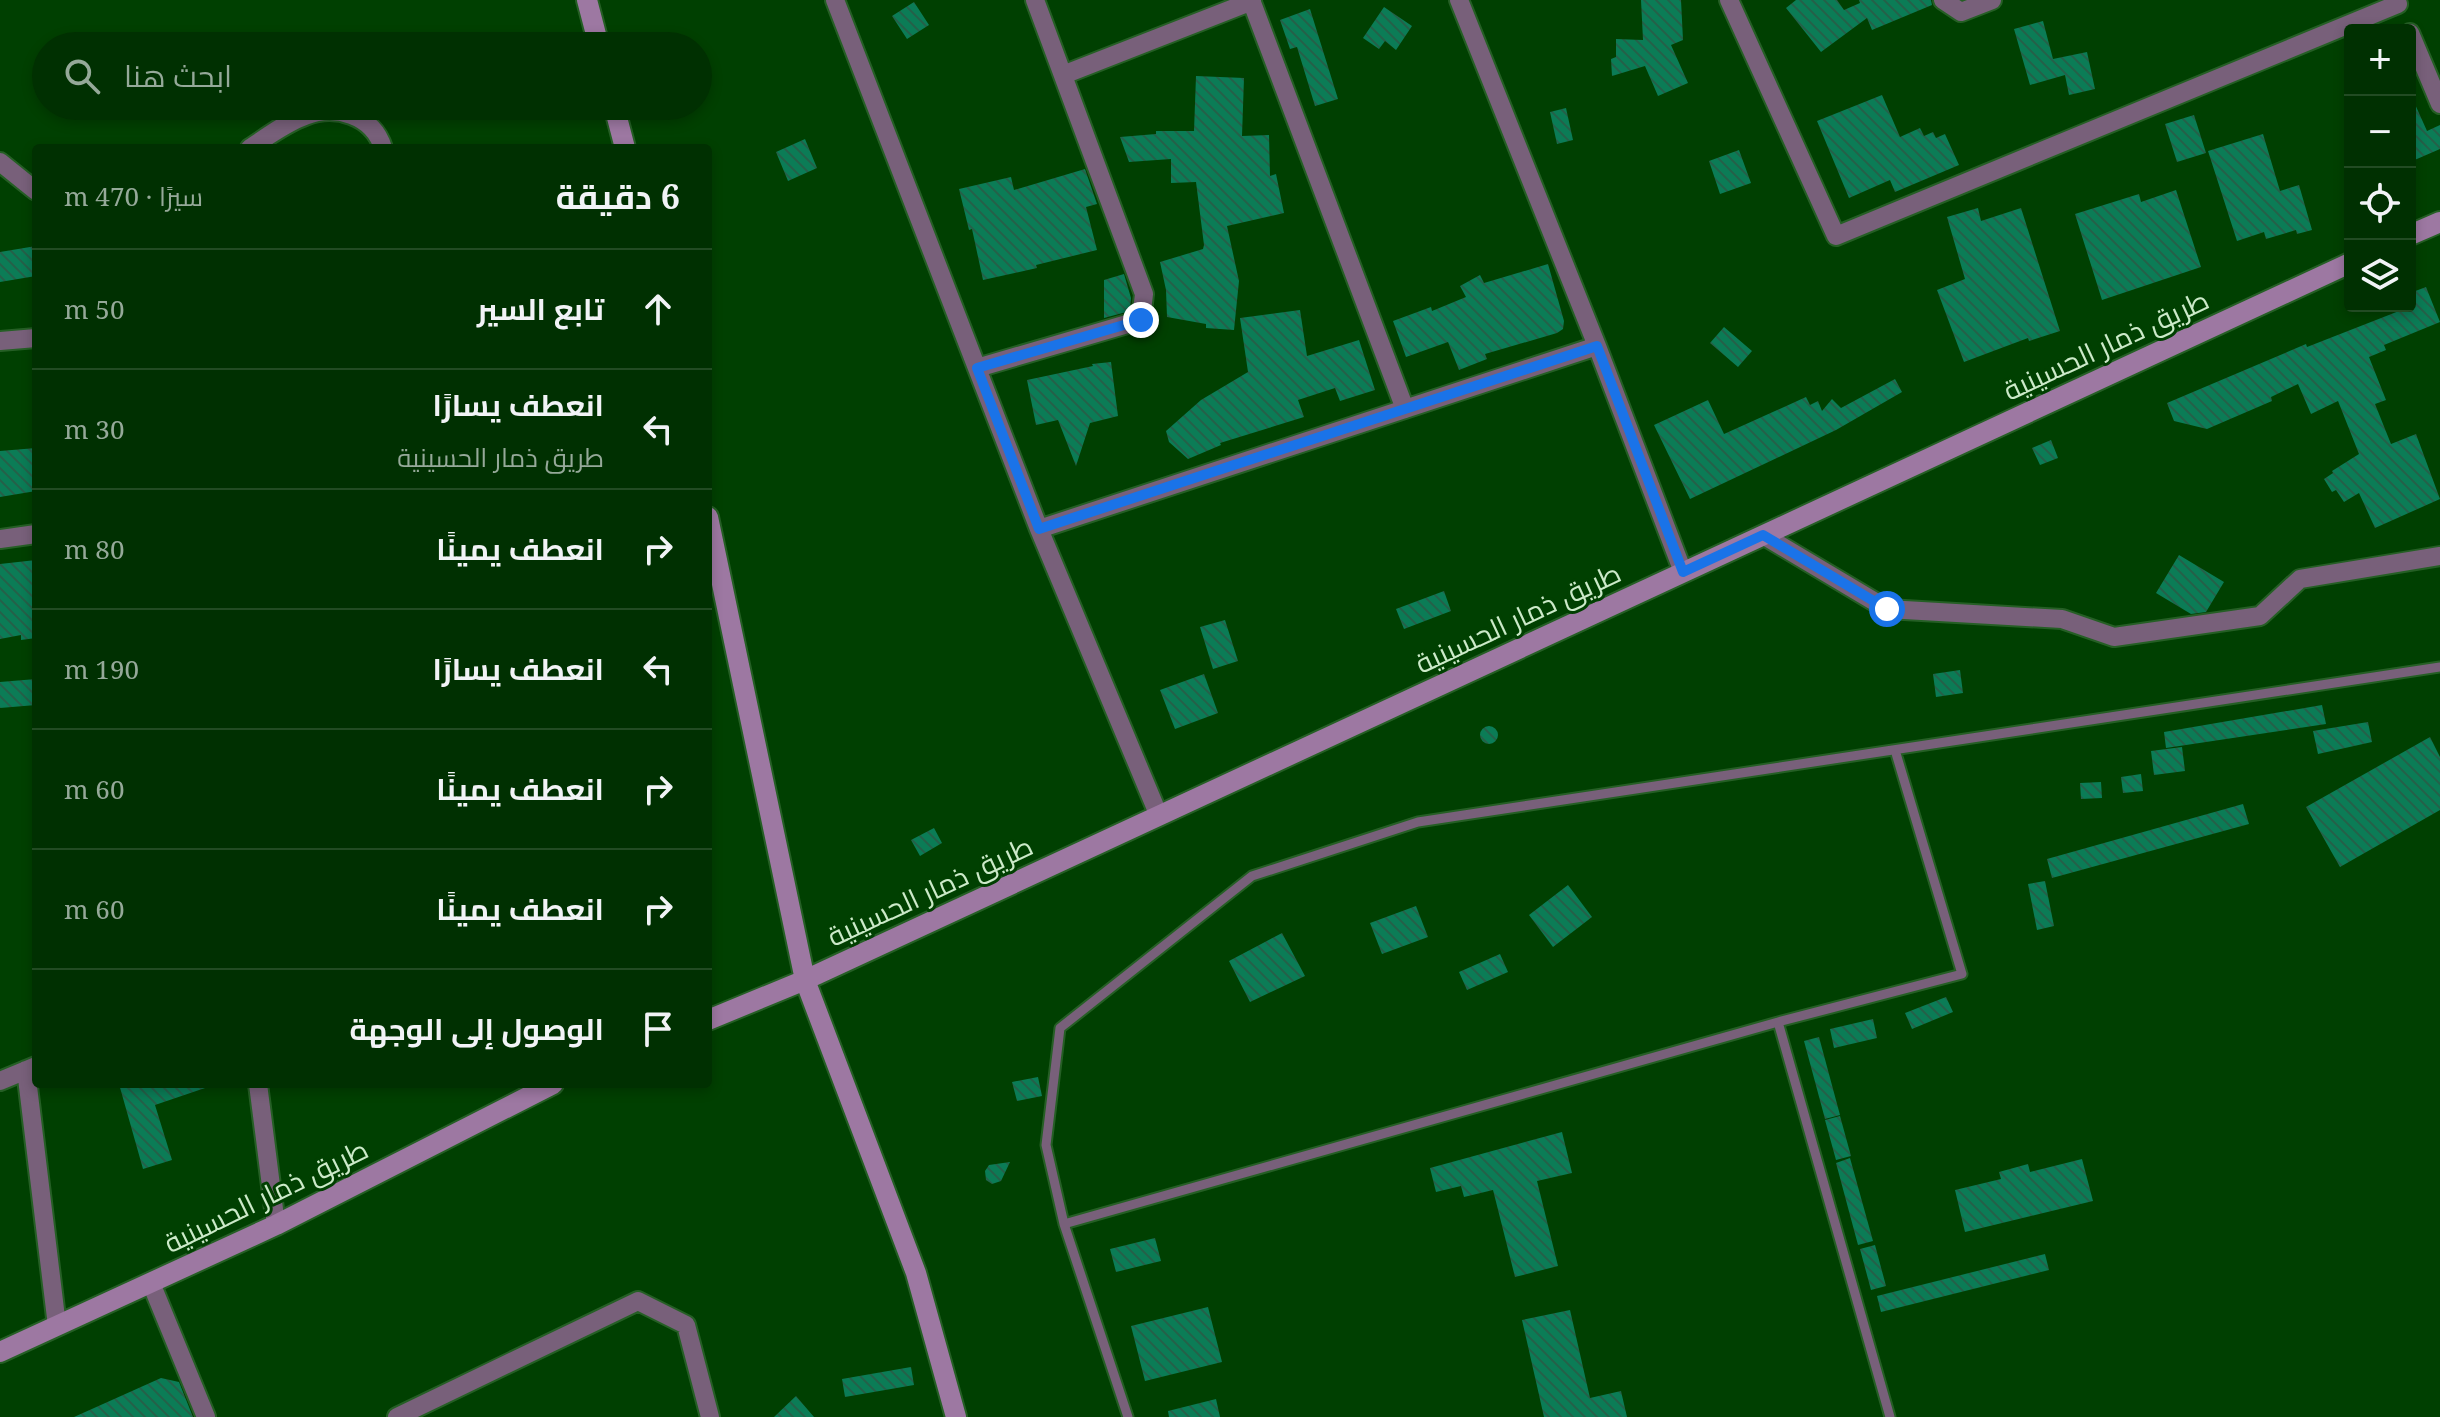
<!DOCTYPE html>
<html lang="ar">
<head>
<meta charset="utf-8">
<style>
	body { margin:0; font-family:"Noto Serif",Cairo,serif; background:#0a380b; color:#f1f3f6; direction:rtl }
	.controls { position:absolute; right:24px; top:24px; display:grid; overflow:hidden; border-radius:8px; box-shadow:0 4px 12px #0003 }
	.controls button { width:72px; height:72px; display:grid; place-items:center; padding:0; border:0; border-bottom:2px solid #224b23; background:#003001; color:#f1f3f6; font:40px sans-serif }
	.stop { position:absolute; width:24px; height:24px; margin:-18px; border:6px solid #1a73e8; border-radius:50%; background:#fff }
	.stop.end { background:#1a73e8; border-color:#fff; box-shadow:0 2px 8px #0008 }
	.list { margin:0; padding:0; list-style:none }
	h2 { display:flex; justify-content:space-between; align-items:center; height:104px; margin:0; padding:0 32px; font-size:34px }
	h2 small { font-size:26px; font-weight:400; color:#95a999 }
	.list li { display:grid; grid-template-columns:52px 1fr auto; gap:24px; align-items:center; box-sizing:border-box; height:120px; padding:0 32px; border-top:2px solid #224b23 }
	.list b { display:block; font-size:30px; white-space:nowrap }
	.list p { margin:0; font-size:26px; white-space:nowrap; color:#95a999 }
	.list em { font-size:26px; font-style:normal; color:#95a999 }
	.icon { flex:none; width:44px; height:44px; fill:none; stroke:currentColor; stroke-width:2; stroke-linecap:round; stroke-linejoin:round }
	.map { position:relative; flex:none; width:2440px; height:1417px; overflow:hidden; direction:ltr }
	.search { position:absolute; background:#003001; box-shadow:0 4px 12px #0003; left:32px; top:32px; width:680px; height:88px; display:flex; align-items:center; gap:20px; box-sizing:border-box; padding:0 28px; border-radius:44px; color:#95a999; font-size:30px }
	.panel { position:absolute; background:#003001; box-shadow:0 4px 12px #0003; left:32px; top:144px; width:680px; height:944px; border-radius:8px; direction:rtl }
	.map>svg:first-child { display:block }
	.building { fill:url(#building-back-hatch) }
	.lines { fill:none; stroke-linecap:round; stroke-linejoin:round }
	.lane-casing { stroke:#255f25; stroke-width:13 }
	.street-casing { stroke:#255f25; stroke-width:22 }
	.secondary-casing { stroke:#255f25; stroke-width:24 }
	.lane { stroke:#78607a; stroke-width:9 }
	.street { stroke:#78607a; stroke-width:18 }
	.secondary { stroke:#9d78a2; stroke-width:20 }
	.route { stroke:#1a73e8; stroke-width:10 }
	.labels { text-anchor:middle; stroke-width:6; stroke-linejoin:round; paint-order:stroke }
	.street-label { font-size:28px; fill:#cceac9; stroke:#004001 }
</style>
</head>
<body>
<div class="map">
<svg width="2440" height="1417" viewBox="0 0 2440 1417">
	<defs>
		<pattern id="building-back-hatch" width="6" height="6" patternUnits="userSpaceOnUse" patternTransform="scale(2)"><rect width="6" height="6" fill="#0b7c56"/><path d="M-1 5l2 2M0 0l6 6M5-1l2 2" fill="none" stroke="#246149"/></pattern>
	</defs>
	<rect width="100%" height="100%" fill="#004001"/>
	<!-- building -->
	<path class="building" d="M1641,0H1681L1683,40L1671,45L1688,83L1658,96L1645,66L1612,76L1611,59L1616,57V39L1643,40Z
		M1796,0H1837L1844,10L1860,3L1859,0H1931L1932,5L1872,30L1867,18L1821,52L1786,8Z
		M914,2L929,25L907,39L892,16Z
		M1384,7L1412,26L1396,50L1385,41L1379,49L1363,38Z
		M1310,9L1338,99L1315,106L1297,47L1290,49L1280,20Z
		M2043,21L2053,59L2087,52L2095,89L2069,95L2065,75L2030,85L2014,29Z
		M1196,76L1244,78L1242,136L1269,135L1270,176L1276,174L1284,213L1227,226L1239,281L1234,330L1206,328V324L1167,317L1166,290L1160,262L1203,249L1204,245L1196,182L1171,183V159L1129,162L1120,137L1156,134V131H1194Z
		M2410,93L2427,131L2440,125V149L2410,162Z
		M1882,95L1900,137L1920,128L1924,136L1933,132L1936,138L1945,134L1959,165L1895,192L1890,180L1849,198L1817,121Z
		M1566,108L1573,140L1557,144L1550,112Z
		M2194,115L2206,153L2177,162L2165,124Z
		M2263,134L2280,191L2299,185L2312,230L2297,234L2296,230L2266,239L2264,232L2237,241L2208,151Z
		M805,139L817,168L788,181L776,152Z
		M1739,150L1751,183L1720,194L1709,161Z
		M1085,169L1097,204L1086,207L1097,250L1036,265L1037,268L983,280L972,229L969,230L959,189L1011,177L1014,190Z
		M2176,190L2201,267L2102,300L2075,214L2139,194L2141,202Z
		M1978,208L1981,221L2021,208L2060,331L2029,341L2028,338L1964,362L1937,290L1965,279L1947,217Z
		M36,246V276L0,282V252Z
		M1548,264L1564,321L1563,329L1557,333L1485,354L1487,359L1459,370L1448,342L1406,357L1393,321L1431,307L1432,311L1466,297L1460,286L1480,275L1484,283Z
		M1124,274L1131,298L1130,311L1104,318V280Z
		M2426,287L2440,322L2384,345L2386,350L2369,357L2386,400L2375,404L2391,444L2416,434L2440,499L2375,528L2359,493L2344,502L2336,490L2332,492L2324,479L2333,473L2332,471L2359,454L2338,401L2311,414L2298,384L2271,397L2272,401L2207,429L2174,421L2167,403L2306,344L2307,347L2399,311L2397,306H2410V293Z
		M1300,310L1307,356L1359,340L1375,390L1340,401L1335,388L1298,400L1304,417L1220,443L1221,445L1188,459L1169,442L1166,431L1201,400L1248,372L1240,318Z
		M1724,327L1752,351L1738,367L1710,343Z
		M1111,362L1118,416L1090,423L1076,466L1058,420L1036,425L1027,380L1093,366L1092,364Z
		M1895,379L1902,392L1836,430L1690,499L1654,425L1708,400L1724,434L1806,397L1810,405L1818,401L1822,411L1832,399L1841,408Z
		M2051,440L2058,458L2040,465L2032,448Z
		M36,448V491L0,497V451Z
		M2179,555L2224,582L2206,612L2191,614L2156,593Z
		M36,560V638L21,640V635L0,639V564Z
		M1444,591L1451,611L1404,629L1396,609Z
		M1225,620L1238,661L1213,669L1200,627Z
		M1960,670L1963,693L1936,697L1933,674Z
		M1204,674L1218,713L1175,729L1160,690Z
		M36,679V705L0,708V682Z
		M2322,705L2326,724L2166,748L2164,732Z
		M2368,722L2372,742L2318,754L2313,731Z
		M1480 735a9 9 0 1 1 18 0a9 9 0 1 1-18 0Z
		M2430,737L2440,757V810L2340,867L2306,807Z
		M2182,747L2185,771L2154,775L2151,751Z
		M2141,774L2143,791L2123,793L2121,777Z
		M2101,782L2102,798L2081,799L2080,783Z
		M2243,804L2249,824L2052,878L2047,859Z
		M934,828L942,843L920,856L911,840Z
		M2045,881L2054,926L2037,930L2028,884Z
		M1568,885L1592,917L1553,947L1529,915Z
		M1416,906L1428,937L1382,954L1370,923Z
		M1282,933L1305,976L1250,1002L1229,961Z
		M1500,954L1508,972L1467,990L1459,972Z
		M1946,997L1953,1012L1912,1029L1905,1013Z
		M1873,1019L1877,1038L1834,1048L1830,1029Z
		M1819,1037L1840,1115L1825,1119L1804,1041Z
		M1038,1077L1042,1096L1017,1101L1012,1082Z
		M119,1084H208V1087L155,1105L172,1160L143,1169Z
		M1840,1116L1851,1156L1836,1160L1825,1120Z
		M1562,1132L1572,1173L1537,1181L1558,1266L1515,1277L1493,1190L1464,1197L1461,1186L1436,1192L1430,1168Z
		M1850,1158L1873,1241L1858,1245L1836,1163Z
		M2082,1159L2093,1201L1965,1232L1955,1190L2001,1179L1999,1172L2028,1164L2030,1172Z
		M1010,1162L1001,1181L992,1184L986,1180L985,1171L989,1165Z
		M1155,1238L1161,1261L1116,1272L1110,1249Z
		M1875,1245L1886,1286L1871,1290L1860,1249Z
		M2045,1254L2049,1270L1881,1312L1877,1296Z
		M1208,1307L1222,1362L1145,1381L1131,1326Z
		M1570,1310L1590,1398L1621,1391L1627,1417H1544L1522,1320Z
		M911,1367L914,1385L845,1397L842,1379Z
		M161,1378L179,1382L193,1417H74Z
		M796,1396L814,1417H774Z
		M1216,1399L1220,1417H1169L1168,1411Z"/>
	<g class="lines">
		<defs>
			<path id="lane" d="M1778,1022L1890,1417
				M1064,1224L1778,1022L1962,974L1895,750
				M1128,1417L1064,1224L1046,1145L1060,1028L1252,876L1418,822L2440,667"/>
			<path id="street" d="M835,0L1039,529
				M1251,0L1405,409
				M1459,0L1597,346L1683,572
				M1729,0L1836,236L2398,4
				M1943,0L1961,12L1992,0
				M2410,33L2440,104
				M1063,75L1252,1
				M250,148C267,137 285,123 305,116C335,104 373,115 383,148
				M0,162L36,191
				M0,341L36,338
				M977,368L1141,320L1144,294L1035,0
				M1763,535L1887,609L2062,619L2114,637L2260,616L2300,579L2440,556
				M0,539L36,534
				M1159,816L1039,529L1597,346
				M26,1070L57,1326
				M0,1081L36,1066
				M258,1084L276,1225
				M151,1283L206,1417
				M397,1417L638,1301L686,1325L710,1417"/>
			<path id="secondary" d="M587,0L599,46
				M614,106L625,148
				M2410,235L2440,222
				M708,517L805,980L916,1273L956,1417
				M708,1020L805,980L2350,263
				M0,1352L276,1225L553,1084"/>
		</defs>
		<!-- lane casing -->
		<use href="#lane" class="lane-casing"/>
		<!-- street casing -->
		<use href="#street" class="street-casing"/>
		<!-- secondary casing -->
		<use href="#secondary" class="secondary-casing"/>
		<!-- lane -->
		<use href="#lane" class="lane"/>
		<!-- street -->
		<use href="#street" class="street"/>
		<!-- secondary -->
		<use href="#secondary" class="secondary"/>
	</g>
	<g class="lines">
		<!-- route -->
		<path class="route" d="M1141,320L977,368L1039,529L1597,346L1683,572L1763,535L1887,609"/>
	</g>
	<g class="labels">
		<!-- street labels -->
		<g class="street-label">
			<text transform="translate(2106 345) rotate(-25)" y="10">طريق ذمار الحسينية</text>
			<text transform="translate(1518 618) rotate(-25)" y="10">طريق ذمار الحسينية</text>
			<text transform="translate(930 891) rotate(-25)" y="10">طريق ذمار الحسينية</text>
			<text transform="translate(266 1196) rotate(-26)" y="10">طريق ذمار الحسينية</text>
		</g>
	</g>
</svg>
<div class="controls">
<button>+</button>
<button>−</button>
<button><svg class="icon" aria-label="locate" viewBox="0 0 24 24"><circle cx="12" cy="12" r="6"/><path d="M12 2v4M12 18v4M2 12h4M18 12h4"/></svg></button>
<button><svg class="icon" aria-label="layers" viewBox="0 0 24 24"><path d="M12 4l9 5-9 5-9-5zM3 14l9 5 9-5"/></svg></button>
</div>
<div class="stop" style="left:1887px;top:609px"></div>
<div class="stop end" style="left:1141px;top:320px"></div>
<div class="search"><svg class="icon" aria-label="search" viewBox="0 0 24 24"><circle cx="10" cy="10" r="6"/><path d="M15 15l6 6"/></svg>ابحث هنا</div>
<section class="panel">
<h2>6 دقيقة<small>سيرًا · 470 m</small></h2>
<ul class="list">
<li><svg class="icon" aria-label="ahead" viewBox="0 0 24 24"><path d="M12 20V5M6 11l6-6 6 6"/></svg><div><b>تابع السير</b></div><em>50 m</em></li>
<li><svg class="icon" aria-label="left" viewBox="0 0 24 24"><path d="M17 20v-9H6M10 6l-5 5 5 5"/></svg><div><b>انعطف يسارًا</b><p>طريق ذمار الحسينية</p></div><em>30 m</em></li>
<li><svg class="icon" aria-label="right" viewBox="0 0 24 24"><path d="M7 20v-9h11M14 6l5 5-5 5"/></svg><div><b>انعطف يمينًا</b></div><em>80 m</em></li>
<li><svg class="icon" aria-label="left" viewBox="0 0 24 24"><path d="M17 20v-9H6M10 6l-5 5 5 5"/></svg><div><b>انعطف يسارًا</b></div><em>190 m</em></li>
<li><svg class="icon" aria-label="right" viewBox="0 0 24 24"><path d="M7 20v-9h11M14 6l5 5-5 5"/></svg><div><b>انعطف يمينًا</b></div><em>60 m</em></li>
<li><svg class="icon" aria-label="right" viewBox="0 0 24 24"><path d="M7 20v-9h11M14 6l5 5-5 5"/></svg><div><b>انعطف يمينًا</b></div><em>60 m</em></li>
<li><svg class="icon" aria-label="arrive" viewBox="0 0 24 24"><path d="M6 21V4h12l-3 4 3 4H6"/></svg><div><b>الوصول إلى الوجهة</b></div></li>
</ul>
</section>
</div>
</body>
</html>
